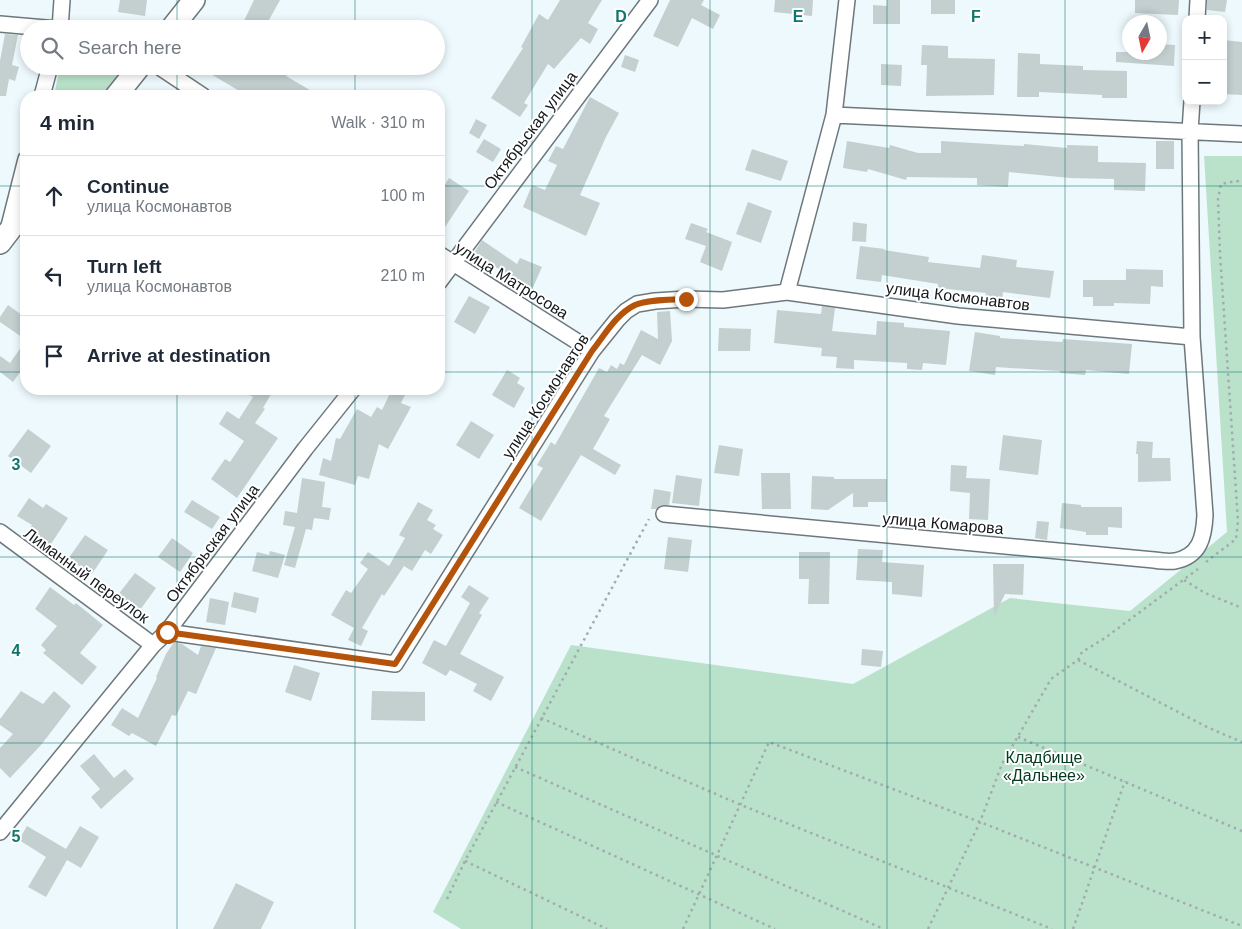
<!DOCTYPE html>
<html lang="en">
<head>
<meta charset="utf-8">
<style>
	body { margin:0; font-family:Helvetica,sans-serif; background:#f2f2f3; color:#1f2937 }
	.controls { position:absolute; right:15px; top:15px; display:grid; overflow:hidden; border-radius:10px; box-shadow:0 2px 8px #0003 }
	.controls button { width:45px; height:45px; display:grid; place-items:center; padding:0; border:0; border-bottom:1px solid #e0e1e3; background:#fff; color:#1f2937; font:25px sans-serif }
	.compass { position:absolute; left:1122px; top:15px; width:45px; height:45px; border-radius:50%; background:#fff; box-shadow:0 2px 8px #0003; rotate:189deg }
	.stop { position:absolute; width:15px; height:15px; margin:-11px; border:4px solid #b45309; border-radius:50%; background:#fff }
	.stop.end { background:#b45309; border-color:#fff; box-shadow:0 1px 5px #0008 }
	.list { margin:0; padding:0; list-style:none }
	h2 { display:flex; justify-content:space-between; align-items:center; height:65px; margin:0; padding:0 20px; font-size:21px }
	h2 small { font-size:16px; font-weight:400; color:#747a83 }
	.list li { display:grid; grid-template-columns:32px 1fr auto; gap:15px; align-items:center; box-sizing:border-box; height:80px; padding:0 20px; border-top:1px solid #e0e1e3 }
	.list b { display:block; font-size:19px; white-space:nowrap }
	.list p { margin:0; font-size:16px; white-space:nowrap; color:#747a83 }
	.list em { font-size:16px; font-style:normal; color:#747a83 }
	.icon { flex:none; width:28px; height:28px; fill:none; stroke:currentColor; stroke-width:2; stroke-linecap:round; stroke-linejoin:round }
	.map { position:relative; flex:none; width:1242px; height:929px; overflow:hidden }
	.search { position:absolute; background:#fff; box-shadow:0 2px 8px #0003; left:20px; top:20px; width:425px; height:55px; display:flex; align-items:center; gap:12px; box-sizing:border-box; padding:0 18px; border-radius:28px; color:#747a83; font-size:19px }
	.panel { position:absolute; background:#fff; box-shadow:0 2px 8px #0003; left:20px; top:90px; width:425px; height:305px; border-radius:20px }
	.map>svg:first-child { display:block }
	.green { fill:#bae2ca }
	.building { fill:#c3d0cf }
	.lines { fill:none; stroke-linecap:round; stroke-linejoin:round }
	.street-casing { stroke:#6e787c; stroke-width:18 }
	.secondary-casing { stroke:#6e787c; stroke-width:24 }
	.path { stroke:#a2abae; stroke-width:2.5; stroke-dasharray:2.5 4; stroke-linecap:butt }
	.street { stroke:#fff; stroke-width:15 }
	.secondary { stroke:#fff; stroke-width:21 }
	.route { stroke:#b45309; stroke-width:6 }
	.grid { fill:none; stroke:#0f766e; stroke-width:1; stroke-opacity:0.55 }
	.labels { text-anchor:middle; stroke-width:4; stroke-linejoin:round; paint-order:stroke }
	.street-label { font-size:16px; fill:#14181a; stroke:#fff }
	.park-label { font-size:16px; fill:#003820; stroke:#fff }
	.grid-label { font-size:16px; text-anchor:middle; font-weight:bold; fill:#0f766e; stroke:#fff; stroke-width:4; stroke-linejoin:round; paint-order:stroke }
</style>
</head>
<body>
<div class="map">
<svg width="1242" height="929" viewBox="0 0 1242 929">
	<rect width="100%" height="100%" fill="#edf9fd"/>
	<!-- green -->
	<path class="green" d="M60,66H130L106,96H54Z
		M1204,156H1242V929H461L433,912L571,645L853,684L1010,598L1130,611L1227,532Z"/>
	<!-- building -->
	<path class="building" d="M120,0H147L145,16L118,12Z
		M254,0H280L269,20L287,29H251L242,25Z
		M560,0H602L588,23L598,29L590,44L581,38L554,69L548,64L524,103L528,105L520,117L491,98L523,48L521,47L539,14L548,20Z
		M670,0H704L701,5L720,15L713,29L692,18L678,47L653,36Z
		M775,0H813L812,16L774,12Z
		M887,0H900V24H873V5L887,6Z
		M931,0H955V14H931Z
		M1135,0H1179L1178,15L1135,13Z
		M1207,0H1227L1225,12L1207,10Z
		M5,34L18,35L12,65L19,67L15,81L9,79L6,96H0V61Z
		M1223,40L1242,42V95L1223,94Z
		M1160,44L1175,45L1174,66L1116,62V52H1160Z
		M922,45L948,46V58L995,59L994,95L926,96L927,65H921Z
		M1018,53L1040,54V64L1083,66V70L1127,71V98H1102V95L1039,92V97H1017Z
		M625,55L639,60L635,72L621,67Z
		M881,64L902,65L901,86L881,85Z
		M197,66H276L288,74L286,76L320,96H248Z
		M590,97L619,113L606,137L580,195L600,203L586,236L523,207L532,185L545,190L557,165L548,161L556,146L563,149Z
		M476,119L487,125L479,139L469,133Z
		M484,139L501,149L493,162L476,152Z
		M847,141L889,148L890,145L918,153H941V141L1024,146V144L1067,148V145L1098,146V162L1146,163L1145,191L1114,190V179L1070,178L1009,172L1008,187L977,185V178L907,177L906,180L868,169L867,172L843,168Z
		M1156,141H1174V169H1156Z
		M752,149L788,161L781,181L745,170Z
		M449,178L469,191L439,236V194Z
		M748,202L772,211L761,243L736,234Z
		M853,222L867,224L866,242L852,241Z
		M691,223L708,229L706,232L732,242L722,271L700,262L706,246L685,239Z
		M482,240L517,264L520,258L542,267L530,294L508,284L511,277L474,253Z
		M860,246L885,249L884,250L929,257L928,262L980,268L982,255L1017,260L1016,267L1054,271L1050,298L1003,292L1002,302L985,300L986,293L938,288V284L882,275L881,282L856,279Z
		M1126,269L1163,270V287L1151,286L1150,304L1114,303V306H1093V297H1083V280H1126Z
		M469,296L490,307L475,334L454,322Z
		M8,305L26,318V364L13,382L0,372V356L10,363L26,340L0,322V317Z
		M822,306L835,308L832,331L876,335L877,321L904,323V327L950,331L946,365L923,363L922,370L907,369V363L854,360V369L836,368L837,357L821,356L822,348L774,343L777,310L821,314Z
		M670,311L672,341L660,365L642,355L604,416L610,419L593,449L621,465L615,475L581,455L541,521L519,508L543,468L537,465L551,442L555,445L599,368L607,372L611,365L617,369L620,363L624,365L641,330L658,339L657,312Z
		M719,328L751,329L750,351H718Z
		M975,332L1000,336V338L1062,342L1063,339L1132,344L1129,374L1086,370L1085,375L1060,373V371L996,367L995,375L969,371Z
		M507,370L520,378L517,383L525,388L514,408L492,395Z
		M239,389H274L263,408L265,409L255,423L278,438L237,498L211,479L225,459L230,462L244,441L219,424L227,411L239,419L253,397Z
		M392,389L405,395L401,403L411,407L388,449L379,444L369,479L358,476L355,485L319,475L323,458L331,461L336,438L340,439L357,409L371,417L377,407L382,410Z
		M471,421L494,435L479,459L456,445Z
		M28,429L51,446L31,473L8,456Z
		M1003,435L1042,440L1038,475L999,470Z
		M1137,441L1153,442L1152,458H1170L1171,481L1138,482V454H1136Z
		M719,445L743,449L739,476L714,473Z
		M951,465L967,466L966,478L990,479L988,520L969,519L970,493L950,491Z
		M761,473H790L791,509H762Z
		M676,475L702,479L699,506L672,503Z
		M812,476L834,477V479H887V502H868V507H853V493L828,510L811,509Z
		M302,478L325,482L322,507L331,508L329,520L314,518L312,530L306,529L295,568L284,565L295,527L283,525L285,511L297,513Z
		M654,489L671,492L669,505H661L656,509H651Z
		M29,498L43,508L46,504L68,518L49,547L26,533L32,525L17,516Z
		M192,500L220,517L212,529L184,512Z
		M418,502L433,510L427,520L436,525L433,529L443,535L431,554L425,550L412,571L404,566L384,596L382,594L362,628L368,631L361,646L348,640L354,628L331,615L346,590L351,593L368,569L360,563L368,552L389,566L405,538L399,535Z
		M1062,503L1081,505V507H1122V528L1108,527V535H1086V532L1060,528Z
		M1037,521L1049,522L1047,540L1035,538Z
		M85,535L108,550L92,574L68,559Z
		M668,537L692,540L688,572L664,569Z
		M172,538L193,553L180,572L158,557Z
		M858,549L883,550L882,562L924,565L922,597L892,594V582L856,580Z
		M270,551L285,555L278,578L252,571L257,552L269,555Z
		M799,552H830L829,604H808L809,579H799Z
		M993,564H1024L1023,595L1005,594L994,617Z
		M135,573L156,588L140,610L133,608L117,596Z
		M469,585L489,598L479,613L482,615L460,654L504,677L491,701L473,691L477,684L450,670L446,676L422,663L434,640L446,646L470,603L461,597Z
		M50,587L74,605L76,603L103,625L80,653L97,667L82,685L43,653L46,650L41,645L57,626L35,609Z
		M234,592L259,598L256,613L231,607Z
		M210,598L229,602L225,625L206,622Z
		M174,642L182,644L198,655L201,646L216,648L196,694L188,691L176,716L172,715L156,746L132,733L129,736L111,725L122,708L138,718L157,678L156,677L166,654Z
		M862,649L883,651L881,667L861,665Z
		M294,665L320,673L311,701L285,692Z
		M21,691L43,704L54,691L71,706L41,745L10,778L0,768V748L13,734L0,725V719Z
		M372,691L425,692V721L371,720Z
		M94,754L114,778L125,769L134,779L101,809L91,797L100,789L80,766Z
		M27,826L66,849L80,826L99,837L81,868L67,860L46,897L28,887L46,857L19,840Z
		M236,883L274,902L261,929H213Z"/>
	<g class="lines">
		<defs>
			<path id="street" d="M1197,19L1198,0
				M0,24L57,29
				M60,29L62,0
				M158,66L203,96
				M42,96L50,66
				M834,115L1242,134
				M9,226L26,159
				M439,254L592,351
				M439,282L650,0
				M787,292L834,115L847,0
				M664,514L1154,560C1161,561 1169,562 1175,561C1200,556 1204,537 1205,515L1192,337L1190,131L1192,101
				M0,532L153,645
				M167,632L395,664L592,351L617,320L626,311L637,304L655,301L686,299L723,300L787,292L958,316L1192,337
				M0,832L153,645L167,632L305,449L353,389"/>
			<path id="secondary" d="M171,29L194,0
				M116,96L140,66
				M0,243L26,209"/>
		</defs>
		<!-- street casing -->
		<use href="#street" class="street-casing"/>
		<!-- secondary casing -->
		<use href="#secondary" class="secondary-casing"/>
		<!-- path -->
		<path class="path" d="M1206,562L1236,539L1238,521L1220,254L1218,199L1221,184L1236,181L1242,182
			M1184,580L1205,593L1242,608
			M1078,660L1209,728L1242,742
			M541,718L741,805L1052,929
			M1018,737L1242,831
			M515,767L884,929
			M496,802L775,929
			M465,861L607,929
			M447,899L465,861L649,519
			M683,929L769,742L980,822L1242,926
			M928,929L980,822L1002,764L1051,679L1078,660L1082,652L1105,638L1198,569
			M1073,929L1125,781"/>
		<!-- street -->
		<use href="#street" class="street"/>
		<!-- secondary -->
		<use href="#secondary" class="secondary"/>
	</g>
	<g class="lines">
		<!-- route -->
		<path class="route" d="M167,632L395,664L592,351C604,336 616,314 635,305C650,299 670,300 686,299"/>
	</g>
	<!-- grid -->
	<path class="grid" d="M177,0V29M355,0V29M532,0V929M710,0V929M887,0V929M1065,0V929M177,66V96M355,66V96M0,186H26M439,186H1242M0,372H26M439,372H1242M177,389V929M355,389V929M0,557H1242M0,743H1242"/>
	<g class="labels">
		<!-- street labels -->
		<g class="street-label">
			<text transform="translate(530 130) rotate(-53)" y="6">Октябрьская улица</text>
			<text transform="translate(512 280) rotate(32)" y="6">улица Матросова</text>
			<text transform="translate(958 296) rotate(7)" y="6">улица Космонавтов</text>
			<text transform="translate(545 396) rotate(-57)" y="6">улица Космонавтов</text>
			<text transform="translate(943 523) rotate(5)" y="6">улица Комарова</text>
			<text transform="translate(212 543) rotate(-53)" y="6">Октябрьская улица</text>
			<text transform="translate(87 575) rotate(36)" y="6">Лиманный переулок</text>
		</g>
		<!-- park labels -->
		<g class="park-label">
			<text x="1044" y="763">Кладбище<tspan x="1044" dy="18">«Дальнее»</tspan></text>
		</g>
	</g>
	<g class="grid-label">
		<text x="621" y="22">D</text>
		<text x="798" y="22">E</text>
		<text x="976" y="22">F</text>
		<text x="16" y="470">3</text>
		<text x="16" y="656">4</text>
		<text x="16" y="842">5</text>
	</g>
</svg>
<div class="controls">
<button>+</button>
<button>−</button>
</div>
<svg class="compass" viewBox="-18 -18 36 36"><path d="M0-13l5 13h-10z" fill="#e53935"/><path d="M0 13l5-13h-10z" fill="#747a83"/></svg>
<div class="stop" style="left:167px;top:632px"></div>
<div class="stop end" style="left:686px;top:299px"></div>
<div class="search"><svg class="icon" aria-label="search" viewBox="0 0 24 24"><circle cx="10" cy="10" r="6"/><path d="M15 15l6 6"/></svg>Search here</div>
<section class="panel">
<h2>4 min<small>Walk · 310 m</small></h2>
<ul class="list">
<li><svg class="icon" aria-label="ahead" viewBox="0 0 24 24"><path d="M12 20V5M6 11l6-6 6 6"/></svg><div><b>Continue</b><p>улица Космонавтов</p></div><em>100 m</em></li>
<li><svg class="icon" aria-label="left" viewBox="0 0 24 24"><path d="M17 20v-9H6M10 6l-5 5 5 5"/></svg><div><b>Turn left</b><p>улица Космонавтов</p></div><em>210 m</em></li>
<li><svg class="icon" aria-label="arrive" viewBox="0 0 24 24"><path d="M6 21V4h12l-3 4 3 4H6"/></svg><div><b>Arrive at destination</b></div></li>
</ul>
</section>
</div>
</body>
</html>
